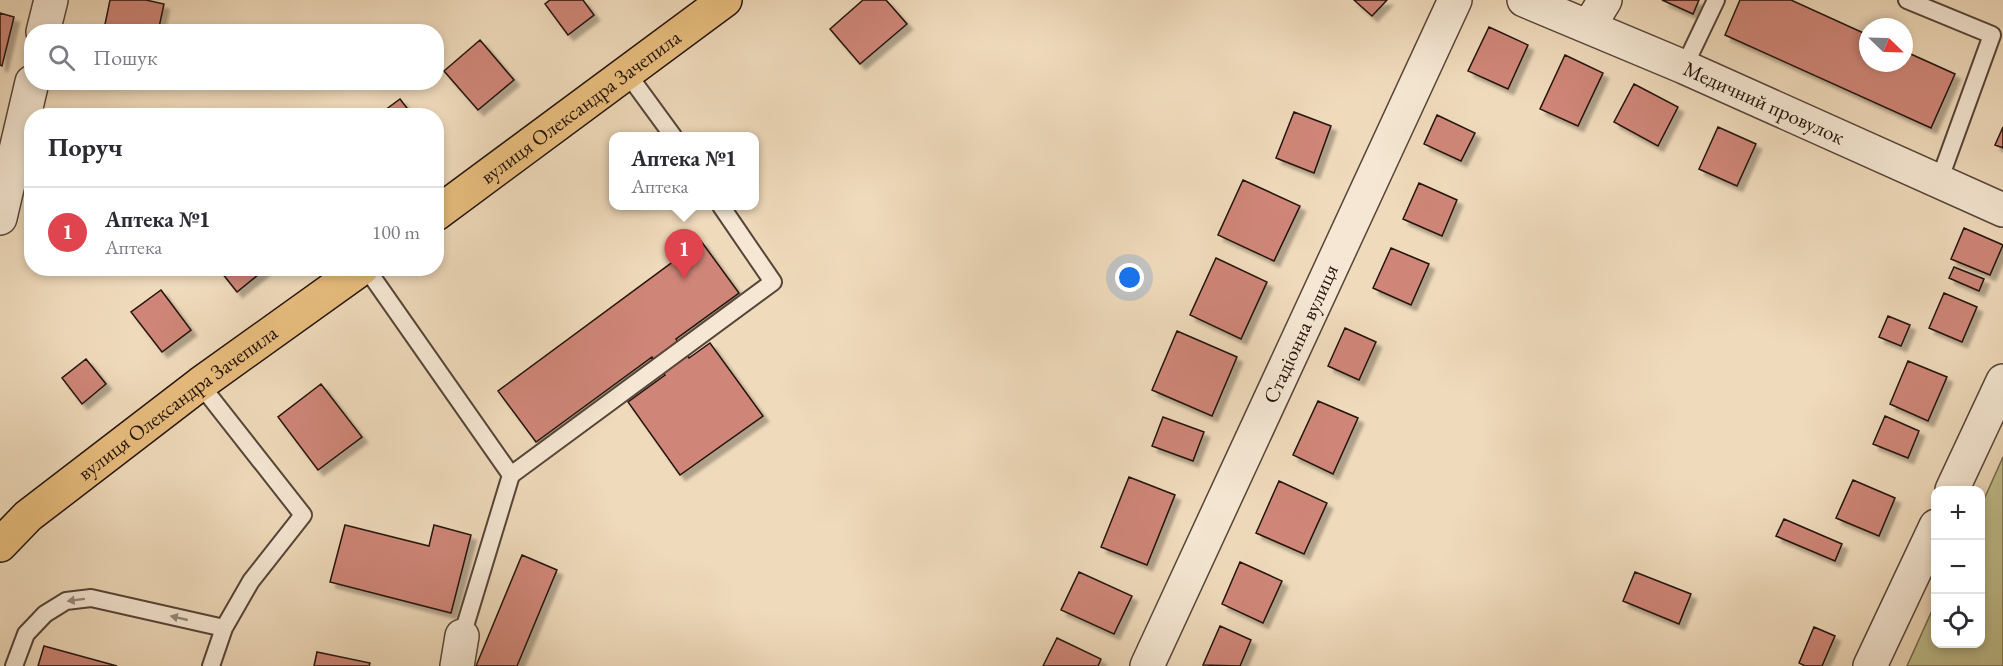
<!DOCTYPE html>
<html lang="uk">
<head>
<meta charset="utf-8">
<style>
	body { margin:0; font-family:"EB Garamond",serif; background:#f7f7f7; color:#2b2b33 }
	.controls { position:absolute; right:18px; bottom:18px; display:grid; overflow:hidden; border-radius:12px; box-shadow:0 3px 9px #0003 }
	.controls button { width:54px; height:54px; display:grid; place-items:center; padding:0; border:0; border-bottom:2px solid #e1e1e2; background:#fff; color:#2b2b33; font:30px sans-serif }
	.compass { position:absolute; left:1859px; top:18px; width:54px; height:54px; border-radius:50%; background:#fff; box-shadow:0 3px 9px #0003; rotate:113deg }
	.you { position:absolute; left:1130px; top:278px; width:21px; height:21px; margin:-15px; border:4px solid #fff; border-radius:50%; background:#1a73e8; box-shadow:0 0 0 9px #1a73e833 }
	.badge { display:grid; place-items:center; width:39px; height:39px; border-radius:50%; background:#8f2418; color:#fff; font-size:20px; font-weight:700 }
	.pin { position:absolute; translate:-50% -50px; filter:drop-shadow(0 2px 3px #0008) }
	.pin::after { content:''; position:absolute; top:32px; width:21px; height:18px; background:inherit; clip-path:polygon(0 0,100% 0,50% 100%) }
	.popup { position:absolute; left:609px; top:132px; width:150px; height:78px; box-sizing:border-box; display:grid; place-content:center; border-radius:12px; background:#fff; filter:drop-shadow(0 2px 4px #0005); font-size:20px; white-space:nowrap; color:#7c7c81 }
	.popup b { font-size:22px; color:#2b2b33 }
	.popup::after { content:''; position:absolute; left:50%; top:100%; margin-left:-12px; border:12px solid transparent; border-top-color:#fff }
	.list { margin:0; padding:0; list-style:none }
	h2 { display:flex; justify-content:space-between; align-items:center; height:78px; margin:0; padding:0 24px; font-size:26px }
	h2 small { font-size:20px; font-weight:400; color:#7c7c81 }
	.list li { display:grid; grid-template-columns:39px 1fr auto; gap:18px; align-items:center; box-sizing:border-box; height:90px; padding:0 24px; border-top:2px solid #e1e1e2 }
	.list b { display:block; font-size:22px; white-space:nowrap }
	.list p { margin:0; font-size:20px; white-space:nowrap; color:#7c7c81 }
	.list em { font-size:20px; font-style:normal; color:#7c7c81 }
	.icon { flex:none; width:33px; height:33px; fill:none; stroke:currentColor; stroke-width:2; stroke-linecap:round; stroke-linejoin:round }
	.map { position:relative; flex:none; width:2003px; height:666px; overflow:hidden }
	.search { position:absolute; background:#fff; box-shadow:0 3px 9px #0003; left:24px; top:24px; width:420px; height:66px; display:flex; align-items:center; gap:15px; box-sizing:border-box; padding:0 21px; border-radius:24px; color:#7c7c81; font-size:22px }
	.panel { position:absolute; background:#fff; box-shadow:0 3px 9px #0003; left:24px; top:108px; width:420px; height:168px; border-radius:24px }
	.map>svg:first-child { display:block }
	.green { fill:#bfbe8c; stroke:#71684c; stroke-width:1.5 }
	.building { fill:#cf8678; stroke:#23130c; stroke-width:1.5; filter:url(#shadow) }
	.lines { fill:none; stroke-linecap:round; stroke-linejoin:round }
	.service-casing { stroke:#564538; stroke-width:20 }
	.minor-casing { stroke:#564538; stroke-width:36 }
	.primary-casing { stroke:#23130c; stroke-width:36 }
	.service { stroke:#f5e7d3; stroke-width:16 }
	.minor { stroke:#f5e7d3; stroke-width:33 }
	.primary { stroke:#e8bd7e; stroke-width:33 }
	.oneway { fill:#968879 }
	.labels { text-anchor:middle; stroke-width:4.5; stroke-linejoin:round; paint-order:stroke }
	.street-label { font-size:21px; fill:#23130c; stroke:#f5e7d3 }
</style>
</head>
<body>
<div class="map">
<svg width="2003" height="666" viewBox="0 0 2003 666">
	<defs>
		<filter id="shadow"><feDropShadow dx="5.5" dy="5.5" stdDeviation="1.5" flood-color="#0004"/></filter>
	</defs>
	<rect width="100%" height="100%" fill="#efdabb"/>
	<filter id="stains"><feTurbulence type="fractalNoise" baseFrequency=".00333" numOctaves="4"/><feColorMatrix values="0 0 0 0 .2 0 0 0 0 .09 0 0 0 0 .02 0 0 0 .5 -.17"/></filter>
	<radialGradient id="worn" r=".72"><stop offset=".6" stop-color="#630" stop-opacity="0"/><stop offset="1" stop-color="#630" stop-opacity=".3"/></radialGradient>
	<!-- green -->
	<path class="green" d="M2003,457V666H1907L1935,604L1936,644H1980L1981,506Z"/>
	<!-- building -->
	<path class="building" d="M110,0H146L164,4L158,32H115L104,29Z
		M550,0H583L594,15L568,35L545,4Z
		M863,0H886L907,24L860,64L830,29Z
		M1354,0H1387L1372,16Z
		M1662,0H1699L1693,14Z
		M1740,0H1791L1868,35V63H1904V51L1955,74L1931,128L1725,35Z
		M0,13L14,17L2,66L0,65Z
		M1489,27L1528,45L1508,89L1468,71Z
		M480,40L514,80L478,110L444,71Z
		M1565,55L1603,73L1578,126L1540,109Z
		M1634,84L1678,107L1658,146L1614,122Z
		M400,99L413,116H377Z
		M1294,112L1331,126L1314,173L1276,158Z
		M1437,115L1475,133L1461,161L1424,144Z
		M1718,127L1756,144L1737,186L1699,169Z
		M2003,127V148L1995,145Z
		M1243,180L1300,206L1274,261L1218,235Z
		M1419,183L1457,200L1442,236L1403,219Z
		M1964,228L2003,245L1990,275L1951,259Z
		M701,241L739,293L676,339L689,358L710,343L763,416L680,475L628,402L665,375L652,357L536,442L498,391Z
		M1391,248L1429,264L1411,305L1373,288Z
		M1216,258L1267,282L1241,339L1190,315Z
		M1954,267L1984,279L1979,291L1949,278Z
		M218,268H263L264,270L237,292Z
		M161,290L191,330L162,352L131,312Z
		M1944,293L1977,307L1962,342L1929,328Z
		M1888,316L1910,325L1901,346L1879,337Z
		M1345,328L1376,342L1359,380L1328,366Z
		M1177,331L1237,357L1212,416L1152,390Z
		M86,359L106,384L82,404L62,378Z
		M1908,361L1947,377L1928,421L1890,404Z
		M321,384L362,437L318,470L278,417Z
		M1318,401L1358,418L1333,474L1293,455Z
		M1885,416L1919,431L1908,458L1873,444Z
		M1163,417L1204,432L1193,461L1152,446Z
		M1129,477L1175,495L1147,565L1101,547Z
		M1853,480L1895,498L1879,536L1836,518Z
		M1279,481L1327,503L1304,554L1256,533Z
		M1784,519L1842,544L1835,561L1776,536Z
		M345,525L429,546L434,525L471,535L451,613L330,582Z
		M522,555L557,570L517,666H476Z
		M1240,562L1282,581L1263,623L1222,604Z
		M1079,572L1132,596L1114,634L1061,610Z
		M1635,572L1691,594L1679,624L1623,601Z
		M1220,626L1251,640L1240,666L1203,665Z
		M1814,627L1835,636L1822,666H1805L1799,663Z
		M1057,638L1101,659L1098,666H1043Z
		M44,646L117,666H38Z
		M317,652L370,663L369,666H314Z"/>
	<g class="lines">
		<defs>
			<path id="service" d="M1907,0L1992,35L1939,181
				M1684,67L1716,0
				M627,73L673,136
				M366,268L511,475L462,636
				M200,384L303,515L251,581L224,628L211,666
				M511,475L773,282L721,206
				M14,666L26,634L45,614L66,601L91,598L224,628"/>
			<g id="minor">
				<path id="s1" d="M1524,0L1684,67L2003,210"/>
				<path d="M1589,26L1605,0"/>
				<path d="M43,32L51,0"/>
				<path d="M0,218L32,82"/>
				<path d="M1952,490L2003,381"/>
				<path d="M457,666L462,636"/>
				<path id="s2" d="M1147,666L1455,0"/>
				<path d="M1870,666L1936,526"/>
			</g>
			<g id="primary">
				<path id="s3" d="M436,214L725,0"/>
				<path id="s4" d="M0,545L28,516L200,384L362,268"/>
			</g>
		</defs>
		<!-- service casing -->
		<use href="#service" class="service-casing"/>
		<!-- minor casing -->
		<use href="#minor" class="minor-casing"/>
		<!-- primary casing -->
		<use href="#primary" class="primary-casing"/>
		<!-- service -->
		<use href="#service" class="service"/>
		<!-- minor -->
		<use href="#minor" class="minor"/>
		<!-- primary -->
		<use href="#primary" class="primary"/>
	</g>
	<!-- one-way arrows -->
	<defs><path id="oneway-solid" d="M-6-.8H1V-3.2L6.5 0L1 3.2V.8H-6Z" transform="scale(1.5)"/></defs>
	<g class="oneway">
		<use href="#oneway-solid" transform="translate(76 600) rotate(173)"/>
		<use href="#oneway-solid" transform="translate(179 618) rotate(-167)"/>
	</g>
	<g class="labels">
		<!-- street labels -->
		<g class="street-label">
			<text dy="7" stroke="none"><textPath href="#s1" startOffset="261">Медичний провулок</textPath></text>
			<text dy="7" stroke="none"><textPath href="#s3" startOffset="180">вулиця Олександра Зачепила</textPath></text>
			<text dy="7" stroke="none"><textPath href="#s2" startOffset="366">Стадіонна вулиця</textPath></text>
			<text dy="7" stroke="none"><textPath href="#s4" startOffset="228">вулиця Олександра Зачепила</textPath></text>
		</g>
	</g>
	<rect width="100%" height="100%" filter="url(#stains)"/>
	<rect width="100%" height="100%" fill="url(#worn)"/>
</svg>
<div class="controls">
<button>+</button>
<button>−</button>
<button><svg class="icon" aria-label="locate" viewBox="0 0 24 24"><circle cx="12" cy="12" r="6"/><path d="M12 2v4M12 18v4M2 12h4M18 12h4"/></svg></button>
</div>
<svg class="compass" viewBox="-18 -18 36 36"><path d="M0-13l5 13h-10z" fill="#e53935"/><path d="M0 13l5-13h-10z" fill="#7c7c81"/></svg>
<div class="you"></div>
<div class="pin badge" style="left:684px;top:279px;background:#e0444e">1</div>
<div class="popup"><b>Аптека №1</b>Аптека</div>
<div class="search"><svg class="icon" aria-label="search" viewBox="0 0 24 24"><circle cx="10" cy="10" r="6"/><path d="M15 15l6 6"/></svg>Пошук</div>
<section class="panel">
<h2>Поруч<small></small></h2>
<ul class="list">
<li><span class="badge" style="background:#e0444e">1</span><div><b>Аптека №1</b><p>Аптека</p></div><em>100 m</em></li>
</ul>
</section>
</div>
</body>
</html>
